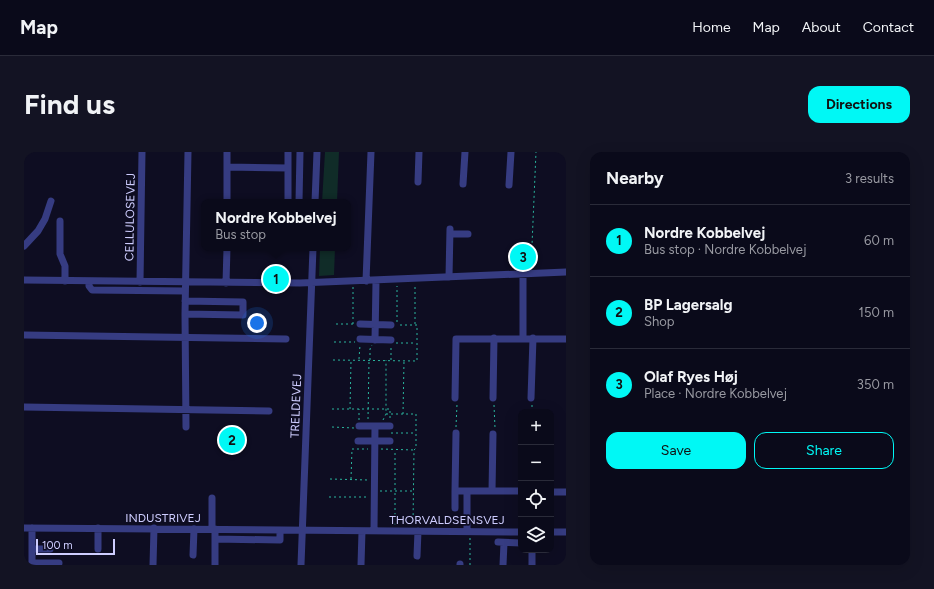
<!DOCTYPE html>
<html lang="en">
<head>
<meta charset="utf-8">
<style>
	body { margin:0; font-family:Figtree,sans-serif; background:#131323; color:#f1f3f6 }
	.controls { position:absolute; right:12px; bottom:12px; display:grid; overflow:hidden; border-radius:8px; box-shadow:0 4px 16px #0002 }
	.controls button { width:36px; height:36px; display:grid; place-items:center; padding:0; border:0; border-bottom:1px solid #2a2b39; background:#0a0a1a; color:#f1f3f6; font:20px sans-serif }
	.scale { position:absolute; left:12px; bottom:10px; width:79px; box-sizing:border-box; padding-left:4px; border:2px solid #cecdff; border-top:0; font-size:11px; line-height:14px; white-space:nowrap; color:#cecdff; -webkit-text-stroke:3px #0e0d22; paint-order:stroke }
	.you { position:absolute; left:233px; top:171px; width:14px; height:14px; margin:-10px; border:3px solid #fff; border-radius:50%; background:#1a73e8; box-shadow:0 0 0 6px #1a73e833 }
	.badge { display:grid; place-items:center; width:26px; height:26px; border-radius:50%; background:#00f8f5; color:#111; font-size:13px; font-weight:700 }
	.pin { position:absolute; translate:-50% -50%; border:2px solid #fff; box-shadow:0 1px 4px #0006 }
	.popup { position:absolute; left:177px; top:47px; width:150px; height:52px; box-sizing:border-box; display:grid; place-content:center; border-radius:8px; background:#0a0a1a; filter:drop-shadow(0 1px 3px #0005); font-size:13px; white-space:nowrap; color:#999aa2 }
	.popup b { font-size:15px; color:#f1f3f6 }
	.popup::after { content:''; position:absolute; left:50%; top:100%; margin-left:-8px; border:8px solid transparent; border-top-color:#0a0a1a }
	.list { margin:0; padding:0; list-style:none }
	h2 { display:flex; justify-content:space-between; align-items:center; height:52px; margin:0; padding:0 16px; font-size:17px }
	h2 small { font-size:13px; font-weight:400; color:#999aa2 }
	.list li { display:grid; grid-template-columns:26px 1fr auto; gap:12px; align-items:center; box-sizing:border-box; height:72px; padding:0 16px; border-top:1px solid #2a2b39 }
	.list b { display:block; font-size:15px; white-space:nowrap }
	.list p { margin:0; font-size:13px; white-space:nowrap; color:#999aa2 }
	.list em { font-size:13px; font-style:normal; color:#999aa2 }
	.actions { display:flex; gap:8px; padding:12px 16px }
	.actions a { flex:1; padding:9px 0; border:1px solid #00f8f5; border-radius:12px; text-align:center; font-size:14px; color:#00f8f5 }
	.actions .main { background:#00f8f5; color:#111 }
	.icon { flex:none; width:22px; height:22px; fill:none; stroke:currentColor; stroke-width:2; stroke-linecap:round; stroke-linejoin:round }
	.map { position:relative; flex:none; width:542px; height:413px; overflow:hidden; border-radius:12px }
	header { display:flex; align-items:center; gap:24px; box-sizing:border-box; height:56px; padding:0 20px; background:#0a0a1a; border-bottom:1px solid #2a2b39 }
	header strong { font-size:19px }
	nav { display:flex; gap:22px; margin-inline-start:auto; font-size:14px }
	.intro { display:flex; align-items:center; justify-content:space-between; box-sizing:border-box; height:96px; padding:0 24px }
	h1 { margin:0; font-size:28px }
	.button { padding:10px 18px; border-radius:12px; background:#00f8f5; color:#111; font-size:14px; font-weight:700 }
	main { display:flex; gap:24px; padding:0 24px }
	aside { flex:1; background:#0a0a1a; border-radius:12px; box-shadow:0 4px 16px #0002 }
	.map>svg:first-child { display:block }
	.green { fill:#102c28 }
	.lines { fill:none; stroke-linecap:round; stroke-linejoin:round }
	.path { stroke:#2ab69e; stroke-width:1; stroke-dasharray:2 3; stroke-linecap:butt }
	.minor { stroke:#363c82; stroke-width:7 }
	.labels { text-anchor:middle; stroke-width:3.5; stroke-linejoin:round; paint-order:stroke }
	.street-label { font-size:12px; fill:#cecdff; stroke:#0e0d22 }
</style>
</head>
<body>
<header>
<strong>Map</strong>
<nav><a>Home</a><a>Map</a><a>About</a><a>Contact</a></nav>
</header>
<div class="intro"><h1>Find us</h1><a class="button">Directions</a></div>
<main>
<div class="map">
<svg width="542" height="413" viewBox="0 0 542 413">
	<rect width="100%" height="100%" fill="#0e0d22"/>
	<!-- green -->
	<path class="green" d="M301,0H315L313,50H298Z
		M296,96H311L310,123L295,124Z"/>
	<g class="lines">
		<!-- path -->
		<path class="path" d="M503,99L508,93L512,0
			M499,113C519,100 490,92 493,106C493,110 496,112 499,113V115
			M329,135V172
			M373,170V134
			M312,172H330
			M391,172V133
			M310,190H331
			M372,191H392
			M335,207L336,193
			M309,208L393,209V173H374
			M346,208V197L348,193
			M367,208V195
			M470,253L471,276
			M308,257H366V268
			M326,257L327,209
			M508,260V253
			M362,262H392V296L390,298L389,372
			M379,262L380,209
			M344,267L345,209
			M335,268V257
			M359,268L362,262V208
			M308,275L330,276
			M432,275L433,252
			M367,281H391
			M357,297L390,298
			M306,327L344,328
			M327,327L328,297H344
			M356,339H389
			M305,345H343
			M371,373V298
			M446,413V386"/>
		<!-- minor -->
		<path class="minor" d="M203,15L264,16
			M394,30L395,0
			M439,32L441,0
			M485,33L487,0
			M203,50V0
			M264,50V0
			M275,50L276,0
			M291,50L293,0
			M36,69V102L41,114V129
			M426,82H444
			M0,94L14,79L21,67L27,49
			M425,125L426,77
			M0,128L276,131L542,120
			M65,129V134L68,138L161,139
			M342,129L347,0
			M116,130L118,0
			M202,131L203,96
			M161,149L219,150V163L161,162L164,0
			M161,162L162,275
			M336,172L367,173
			M0,183L262,187
			M499,186V122
			M336,187L367,188
			M351,188L352,129
			M431,246L432,187H542
			M469,246L470,186
			M507,246L509,186
			M0,255L245,259
			M335,274H366
			M432,281L431,339H497
			M334,289H366
			M431,339V356
			M468,339L469,282
			M527,340H542
			M188,346V377
			M0,376L497,380
			M191,377V387L256,388V378
			M350,379L351,274
			M443,379V339
			M527,380H542
			M474,390L497,391
			M8,397H26
			M74,397V376
			M169,403L170,377
			M393,404L394,379
			M8,411H35
			M8,413V376
			M129,413L130,376
			M191,413V387
			M277,413L289,96
			M337,413L338,379
			M436,413V412
			M479,413L480,391
			M508,413V398"/>
	</g>
	<g class="labels">
		<!-- street labels -->
		<g class="street-label">
			<text transform="translate(106 65) rotate(-89)" y="4">CELLULOSEVEJ</text>
			<text transform="translate(272 254) rotate(-88)" y="4">TRELDEVEJ</text>
			<text x="139" y="370">INDUSTRIVEJ</text>
			<text x="423" y="372">THORVALDSENSVEJ</text>
		</g>
	</g>
</svg>
<div class="controls">
<button>+</button>
<button>−</button>
<button><svg class="icon" aria-label="locate" viewBox="0 0 24 24"><circle cx="12" cy="12" r="6"/><path d="M12 2v4M12 18v4M2 12h4M18 12h4"/></svg></button>
<button><svg class="icon" aria-label="layers" viewBox="0 0 24 24"><path d="M12 4l9 5-9 5-9-5zM3 14l9 5 9-5"/></svg></button>
</div>
<div class="scale">100 m</div>
<div class="you"></div>
<div class="pin badge" style="left:252px;top:127px">1</div>
<div class="popup"><b>Nordre Kobbelvej</b>Bus stop</div>
<div class="pin badge" style="left:208px;top:288px">2</div>
<div class="pin badge" style="left:499px;top:105px">3</div>
</div>
<aside>
<h2>Nearby<small>3 results</small></h2>
<ul class="list">
<li><span class="badge">1</span><div><b>Nordre Kobbelvej</b><p>Bus stop · Nordre Kobbelvej</p></div><em>60 m</em></li>
<li><span class="badge">2</span><div><b>BP Lagersalg</b><p>Shop</p></div><em>150 m</em></li>
<li><span class="badge">3</span><div><b>Olaf Ryes Høj</b><p>Place · Nordre Kobbelvej</p></div><em>350 m</em></li>
</ul>
<div class="actions"><a class="main">Save</a><a>Share</a></div>
</aside>
</main>
</body>
</html>
